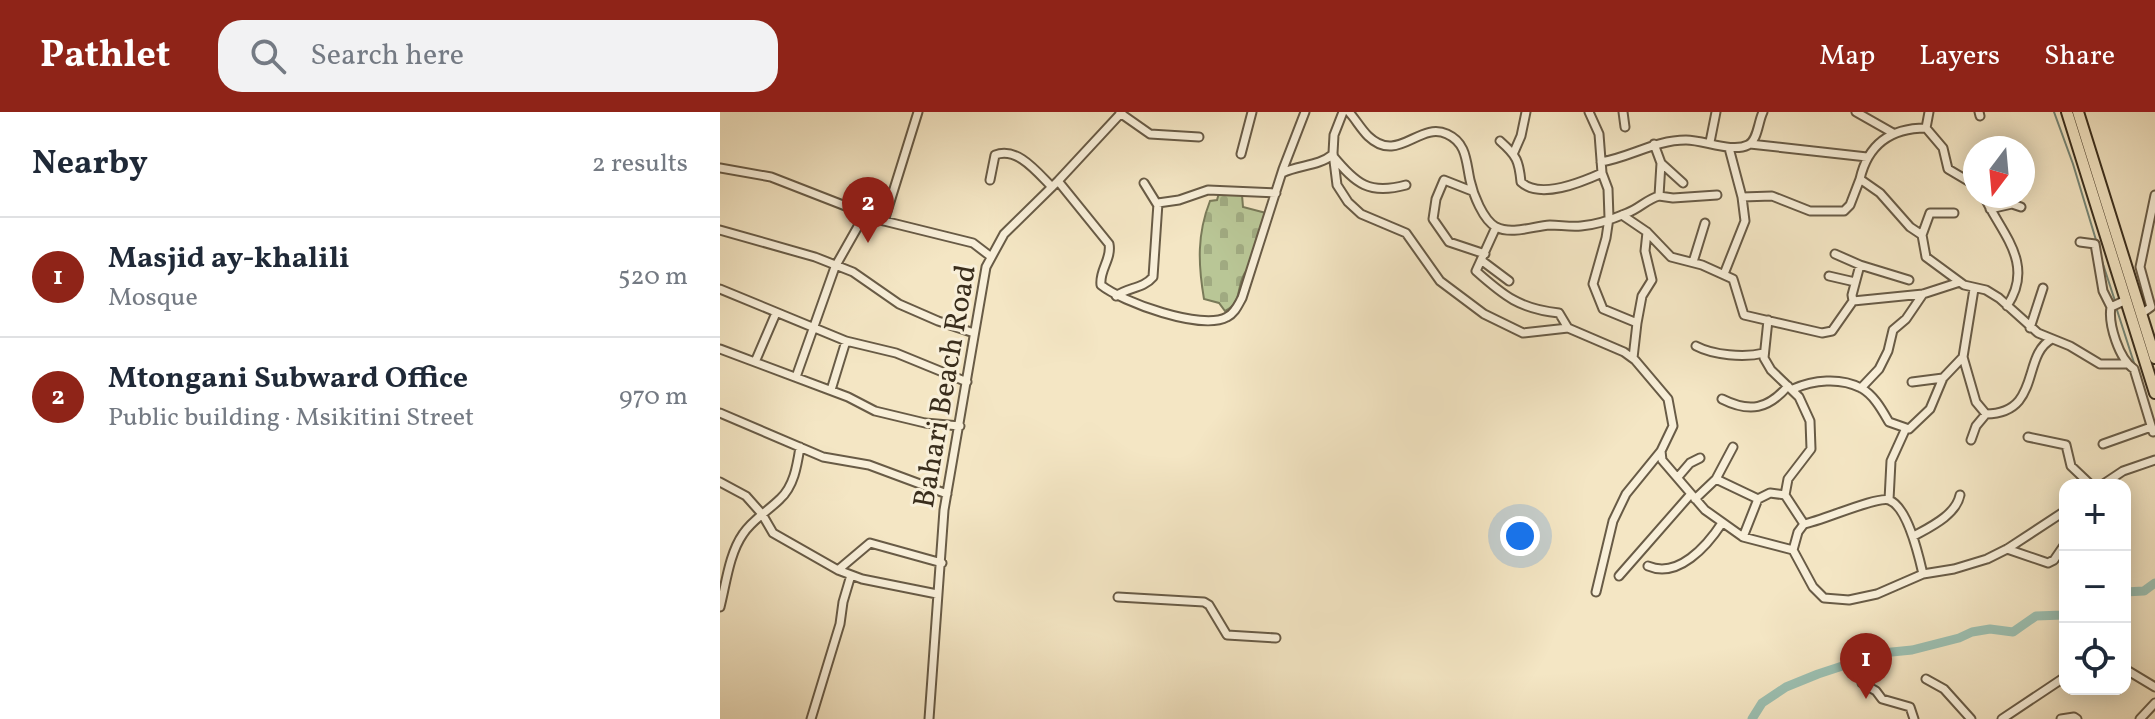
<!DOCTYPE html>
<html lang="en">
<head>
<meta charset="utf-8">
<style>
	body { margin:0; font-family:Vollkorn,serif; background:#f2f2f3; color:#1f2937 }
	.controls { position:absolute; right:24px; bottom:24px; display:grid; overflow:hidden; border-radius:16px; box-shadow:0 4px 20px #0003 }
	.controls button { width:72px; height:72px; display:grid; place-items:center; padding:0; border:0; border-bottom:2px solid #e0e1e3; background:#fff; color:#1f2937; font:40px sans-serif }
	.compass { position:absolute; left:1243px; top:24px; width:72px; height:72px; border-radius:50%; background:#fff; box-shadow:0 4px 20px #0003; rotate:196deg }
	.you { position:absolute; left:800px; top:424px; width:28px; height:28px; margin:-20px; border:6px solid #fff; border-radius:50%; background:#1a73e8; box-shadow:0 0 0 12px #1a73e833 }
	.badge { display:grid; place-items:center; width:52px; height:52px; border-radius:50%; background:#8f2418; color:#fff; font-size:26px; font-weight:700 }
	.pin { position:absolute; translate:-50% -66px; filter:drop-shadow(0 2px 4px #0008) }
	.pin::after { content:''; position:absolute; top:42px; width:28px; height:24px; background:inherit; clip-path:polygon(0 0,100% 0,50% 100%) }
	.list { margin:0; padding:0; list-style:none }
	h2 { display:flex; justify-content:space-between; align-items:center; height:104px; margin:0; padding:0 32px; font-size:34px }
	h2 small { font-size:26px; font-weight:400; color:#747a83 }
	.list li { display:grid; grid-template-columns:52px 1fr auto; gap:24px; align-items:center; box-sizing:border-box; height:120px; padding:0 32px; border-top:2px solid #e0e1e3 }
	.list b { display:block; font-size:30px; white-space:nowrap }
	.list p { margin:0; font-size:26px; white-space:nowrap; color:#747a83 }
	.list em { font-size:26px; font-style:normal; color:#747a83 }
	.icon { flex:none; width:44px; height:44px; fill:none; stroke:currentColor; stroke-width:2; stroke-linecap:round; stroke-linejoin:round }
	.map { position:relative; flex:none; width:1435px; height:607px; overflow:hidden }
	header { display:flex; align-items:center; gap:48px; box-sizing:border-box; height:112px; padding:0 40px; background:#8f2418; color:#fff }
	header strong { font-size:38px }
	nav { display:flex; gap:44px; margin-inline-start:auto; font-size:28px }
	.search { width:560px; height:72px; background:#f2f2f3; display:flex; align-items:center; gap:20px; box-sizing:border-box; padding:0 28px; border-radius:24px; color:#747a83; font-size:30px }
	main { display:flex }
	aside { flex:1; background:#fff }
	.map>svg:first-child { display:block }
	.cemetery { fill:url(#cemetery-stones); stroke:#797a59; stroke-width:2 }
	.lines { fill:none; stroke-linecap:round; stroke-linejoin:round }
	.stream { stroke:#748576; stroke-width:2 }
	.river { stroke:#9cc0b2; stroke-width:9 }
	.minor-casing { stroke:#685b46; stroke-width:11 }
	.highway-casing { stroke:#392d1c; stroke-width:14 }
	.minor { stroke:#f8efd9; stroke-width:7 }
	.highway { stroke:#f4e6c4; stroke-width:10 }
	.labels { text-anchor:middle; stroke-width:6; stroke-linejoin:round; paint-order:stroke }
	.street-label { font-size:30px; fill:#392d1c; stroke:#f8efd9 }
</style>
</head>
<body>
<header>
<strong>Pathlet</strong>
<div class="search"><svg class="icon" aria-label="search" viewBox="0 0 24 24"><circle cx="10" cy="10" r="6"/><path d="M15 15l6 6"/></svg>Search here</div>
<nav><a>Map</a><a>Layers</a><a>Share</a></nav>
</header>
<main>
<aside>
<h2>Nearby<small>2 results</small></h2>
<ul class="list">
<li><span class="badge">1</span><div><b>Masjid ay-khalili</b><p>Mosque</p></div><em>520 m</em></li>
<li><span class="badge">2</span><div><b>Mtongani Subward Office</b><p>Public building · Msikitini Street</p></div><em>970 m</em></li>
</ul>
</aside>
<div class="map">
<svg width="1435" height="607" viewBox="0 0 1435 607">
	<defs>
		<pattern id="cemetery-stones" width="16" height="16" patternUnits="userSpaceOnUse" patternTransform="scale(2)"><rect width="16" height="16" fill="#b9c696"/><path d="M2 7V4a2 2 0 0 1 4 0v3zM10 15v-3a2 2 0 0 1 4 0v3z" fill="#a0aa81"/></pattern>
	</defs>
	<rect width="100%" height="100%" fill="#f4e6c4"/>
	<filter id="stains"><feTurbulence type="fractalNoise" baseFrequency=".0025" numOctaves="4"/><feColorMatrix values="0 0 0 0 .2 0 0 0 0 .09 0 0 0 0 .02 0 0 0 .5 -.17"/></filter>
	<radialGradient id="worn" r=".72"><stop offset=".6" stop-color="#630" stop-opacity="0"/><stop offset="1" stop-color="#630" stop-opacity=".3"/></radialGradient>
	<!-- cemetery -->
	<path class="cemetery" d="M499,81L522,83L523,95L546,101L527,158C515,172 524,190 505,199L499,191L484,187C478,152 477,122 490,89L497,88Z"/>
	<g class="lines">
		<!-- stream -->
		<path class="stream" d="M1334,0L1353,52L1376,128
			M1381,146L1395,189
			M1396,195L1415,254"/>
		<!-- river -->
		<path class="river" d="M1405,480L1424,479L1435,471
			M1032,607L1042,591L1066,575L1098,562L1162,541L1192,538L1239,526L1252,520L1270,517L1293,520L1316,504L1343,503L1345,495"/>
		<defs>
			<path id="minor" d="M623,0L614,23L613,41L617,73L628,90L641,102L686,121L720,169L764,202L803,221L848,216L904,240L915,248L948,287L953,314L941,339L942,348L985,398L1023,425L1073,438L1093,475L1104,486L1129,488L1157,482L1203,462L1234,457L1267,447L1287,437L1345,399
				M629,0C636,8 641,17 648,24C678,53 699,9 727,22C747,31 746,50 750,68C753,82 763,108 776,115C792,123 814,114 830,113C840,113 850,115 861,114C875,113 893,107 907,101C919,97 927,87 939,84L941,51L934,32
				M869,0L879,22L882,61L888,77L889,106L886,126L873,172L883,197L917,211L913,246
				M903,0L905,15
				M1136,0L1173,21
				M1209,0L1206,16L1223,36L1228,57L1255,73
				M1259,0L1260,4
				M400,1L430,22L479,25
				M1206,16C1171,16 1148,32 1140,67L1160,81L1190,115L1202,123L1206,145L1244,173L1266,178L1279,186L1318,221L1350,234L1380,252H1407
				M780,29C797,44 799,49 801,70C820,88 862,70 882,61
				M990,30L996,0
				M1030,32L1147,45
				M1009,36L1022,85L1052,84L1090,99H1124L1130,93L1140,67
				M794,40L801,24L806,0
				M521,42L532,0
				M613,44C636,72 649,83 686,73
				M881,50C911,45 935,28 966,28C984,28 1012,41 1028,33C1038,28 1038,10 1043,0
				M941,51L963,71
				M0,56L51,65L164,109L253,131L270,144
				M562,61C578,53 599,54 612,43
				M270,68L275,43C297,34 317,60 332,75
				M338,69L389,132C392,147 379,158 381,173C402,190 482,219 507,205C515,201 518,193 522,186L563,57L585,0
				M424,71L437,92
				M752,79L724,68L716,87L713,107L729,130L765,142
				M939,84L953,86L997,83
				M1264,84C1280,120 1316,151 1287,194
				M1270,97L1292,92L1301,95
				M902,103L927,120L951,145L982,153L1013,167L1024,203L1102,221L1112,219L1133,189L1203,182L1240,170
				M164,109L198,0
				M776,115L761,148L789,169
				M0,118L95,145L133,160L179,192L218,209L254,221
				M1202,123L1210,101H1234
				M1360,130L1375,132L1383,179L1391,195
				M1115,142L1140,153
				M761,148L756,159C784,184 800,197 839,201L848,216
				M973,150L985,111
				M1004,162L1025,109L1022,85
				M1109,164L1135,170
				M0,177L126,229L176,241L247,270
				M1254,177L1243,245L1256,290L1266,302
				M396,184C408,175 423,177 433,165L438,91L459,88L488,78L556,81
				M1406,188L1391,195C1388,212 1399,247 1414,257L1433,320
				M1133,189L1132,183L1140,153L1189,168
				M1421,202L1431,195L1420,155L1435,83
				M1048,208L1044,246L1051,258L1079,285L1090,309L1091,337L1068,367L1065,383L1084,412
				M917,211L922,184L932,168L925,139L927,120
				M1310,216L1323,176
				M976,234C993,243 1024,246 1044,241
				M0,237L128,285L155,299L205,311L240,314
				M35,250L56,201
				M76,265L115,155L145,102
				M1192,270L1223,266
				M1141,276L1159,257L1168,239L1173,218L1186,207L1203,182
				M1073,277C1093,268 1120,265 1141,276C1154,283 1162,298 1169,310L1189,317L1210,297L1223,266L1243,245
				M111,278L126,229
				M1002,287C1030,301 1048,297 1068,274
				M0,301L103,345L149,353L227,382
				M1308,325L1346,333L1351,354L1371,373
				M1251,328L1256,314L1266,302C1322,301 1301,243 1332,227
				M1383,332L1431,315
				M958,365L970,351L980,346
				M996,367L1013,335
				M0,370L26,384L42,402L53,421L118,458L142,467L217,482
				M1382,373L1403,359L1435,348
				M975,387L996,367L1038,387
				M1169,388L1171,349L1186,316
				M1194,424C1210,415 1236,403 1240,383
				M1023,425L1038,387L1050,381L1065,383
				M1287,437L1328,451L1334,448L1345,432
				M1073,438L1078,420L1084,412C1102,409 1156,384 1169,388C1188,395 1199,445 1203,462
				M928,454C958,467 987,434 1002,411
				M118,458L150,431L222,451
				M899,464L970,383
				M876,480L893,409L906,382L941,339
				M398,485L484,490L489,493L507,523L556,526
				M0,495C6,472 9,442 23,422C32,408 48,399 60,387C74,374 77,354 80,335
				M1405,557L1435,575
				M1206,567L1224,577L1251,607
				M1142,571L1156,579L1162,587L1190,595L1194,607
				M91,607L120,512L123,490L131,463
				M209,607L224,398L266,155L284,122L338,69L402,0
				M1282,607L1345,565
				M1341,607L1354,605L1357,607
				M1420,607L1435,591"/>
			<path id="highway" d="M1347,0L1435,281
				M1358,0L1435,246"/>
		</defs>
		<!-- minor casing -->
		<use href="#minor" class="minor-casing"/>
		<!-- highway casing -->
		<use href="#highway" class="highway-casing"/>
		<!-- minor -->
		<use href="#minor" class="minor"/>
		<!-- highway -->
		<use href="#highway" class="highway"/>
	</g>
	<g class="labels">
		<!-- street labels -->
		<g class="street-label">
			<text transform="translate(224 274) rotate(-80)" y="10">Bahari Beach Road</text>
		</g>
	</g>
	<rect width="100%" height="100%" filter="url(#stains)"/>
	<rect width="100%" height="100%" fill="url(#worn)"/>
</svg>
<div class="controls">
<button>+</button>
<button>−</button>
<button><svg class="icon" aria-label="locate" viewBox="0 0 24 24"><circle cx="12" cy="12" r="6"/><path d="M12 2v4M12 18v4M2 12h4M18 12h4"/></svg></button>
</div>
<svg class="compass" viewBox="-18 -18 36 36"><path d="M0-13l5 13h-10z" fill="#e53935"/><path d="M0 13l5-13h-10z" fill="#747a83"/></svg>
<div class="you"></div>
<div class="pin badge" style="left:1146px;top:587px">1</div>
<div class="pin badge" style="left:148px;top:131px">2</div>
</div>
</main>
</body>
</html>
